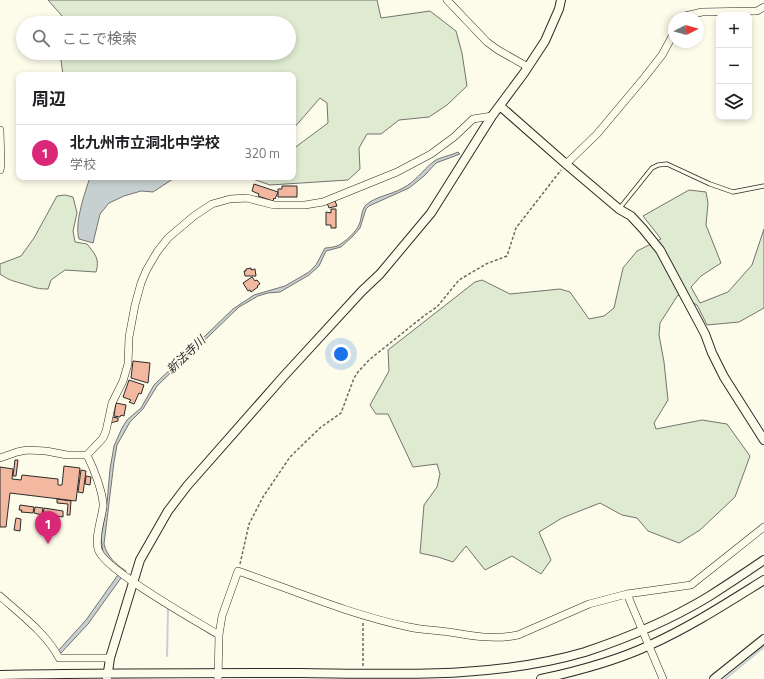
<!DOCTYPE html>
<html lang="ja">
<head>
<meta charset="utf-8">
<style>
	body { margin:0; font-family:"Titillium Web","Noto Sans JP",sans-serif; background:#f2f2f2; color:#202124 }
	.controls { position:absolute; right:12px; top:12px; display:grid; overflow:hidden; border-radius:8px; box-shadow:0 2px 6px #0003 }
	.controls button { width:36px; height:36px; display:grid; place-items:center; padding:0; border:0; border-bottom:1px solid #e0e0e0; background:#fff; color:#202124; font:20px sans-serif }
	.compass { position:absolute; left:668px; top:12px; width:36px; height:36px; border-radius:50%; background:#fff; box-shadow:0 2px 6px #0003; rotate:85deg }
	.you { position:absolute; left:341px; top:354px; width:14px; height:14px; margin:-10px; border:3px solid #fff; border-radius:50%; background:#1a73e8; box-shadow:0 0 0 6px #1a73e833 }
	.badge { display:grid; place-items:center; width:26px; height:26px; border-radius:50%; background:#db2777; color:#fff; font-size:13px; font-weight:700 }
	.pin { position:absolute; translate:-50% -33px; filter:drop-shadow(0 1px 2px #0008) }
	.pin::after { content:''; position:absolute; top:21px; width:14px; height:12px; background:inherit; clip-path:polygon(0 0,100% 0,50% 100%) }
	.list { margin:0; padding:0; list-style:none }
	h2 { display:flex; justify-content:space-between; align-items:center; height:52px; margin:0; padding:0 16px; font-size:17px }
	h2 small { font-size:13px; font-weight:400; color:#757577 }
	.list li { display:grid; grid-template-columns:26px 1fr auto; gap:12px; align-items:center; box-sizing:border-box; height:56px; padding:0 16px; border-top:1px solid #e0e0e0 }
	.list b { display:block; font-size:15px; white-space:nowrap }
	.list p { margin:0; font-size:13px; white-space:nowrap; color:#757577 }
	.list em { font-size:13px; font-style:normal; color:#757577 }
	.icon { flex:none; width:22px; height:22px; fill:none; stroke:currentColor; stroke-width:2; stroke-linecap:round; stroke-linejoin:round }
	.map { position:relative; flex:none; width:764px; height:679px; overflow:hidden }
	.search { position:absolute; background:#fff; box-shadow:0 2px 6px #0003; left:16px; top:16px; width:280px; height:44px; display:flex; align-items:center; gap:10px; box-sizing:border-box; padding:0 14px; border-radius:22px; color:#757577; font-size:15px }
	.panel { position:absolute; background:#fff; box-shadow:0 2px 6px #0003; left:16px; top:72px; width:280px; height:108px; border-radius:8px }
	.map>svg:first-child { display:block }
	.green { fill:#deebd1; stroke:#74746e }
	.water { fill:#c7d0d0; stroke:#74746e }
	.lines { fill:none; stroke-linecap:round; stroke-linejoin:round }
	.stream { stroke:#c7d0d0; stroke-width:2 }
	.building { fill:#f2b8a0; stroke:#2b2b2b }
	.service-casing { stroke:#2b2b2b; stroke-width:5 }
	.minor-casing { stroke:#2b2b2b; stroke-width:8 }
	.tertiary-casing { stroke:#2b2b2b; stroke-width:10 }
	.path { stroke:#6a6964; stroke-width:1.5; stroke-dasharray:3 2; stroke-linecap:butt }
	.service { stroke:#fdfbea; stroke-width:3.5 }
	.minor { stroke:#fdfbea; stroke-width:7 }
	.tertiary { stroke:#fdfbea; stroke-width:8 }
	.labels { text-anchor:middle; stroke-width:3; stroke-linejoin:round; paint-order:stroke }
	.water-label { font-size:12px; font-style:italic; fill:#2b2b2b; stroke:#fdfbea }
</style>
</head>
<body>
<div class="map">
<svg width="764" height="679" viewBox="0 0 764 679">
	<rect width="100%" height="100%" fill="#fdfbea"/>
	<!-- green -->
	<path class="green" d="M48,0H377L381,18L430,11L456,31L462,53L467,86L447,105L429,117L399,120L381,134H367L359,148L360,169L348,180L270,185L253,179L256,177H293V149L328,123L327,103L320,98L293,129V75H63L60,53H289V23H62L63,17Z
		M689,190L706,192L708,203L706,225L721,263L701,276L691,287L700,303L728,292L752,265L764,229V308L739,322L707,325L697,305L678,295L660,323L659,335L664,362L668,400L654,423L656,429L702,420L727,424L750,456L735,497L700,530L679,543L648,531L637,518L622,515L600,503L562,518L539,532L551,560L541,574L512,556L485,570L466,546L453,562L438,557L420,553L424,505L437,487L440,474L437,464L413,467L388,414H376L370,405L389,371L388,350L475,282L482,280L510,294L560,289L570,292L589,319L604,316L614,308L623,268L637,251L661,239L643,216Z
		M65,195L73,197L77,213L73,231L75,242L87,244C95,254 100,259 96,272L65,270L51,280L48,289C34,289 32,286 20,283C10,280 9,280 0,274V264L21,256L34,238L57,196Z"/>
	<!-- water -->
	<path class="water" d="M458,152L460,154L436,163L424,176L409,188L369,206L366,209L360,228L353,236L341,247L326,251L319,266L309,275L280,292L268,293L258,296L239,307L157,386L143,409L130,422L117,445L114,462L104,544C107,556 115,564 126,571L88,624L61,653L58,651L86,620L120,572L103,553L101,538L107,503L110,469L113,452L114,446L122,428L127,420L141,408L154,385L233,309L254,295L285,286L309,272L316,265L325,248C329,248 333,247 337,246C344,243 356,232 359,225C362,218 361,210 366,205C376,196 391,195 403,188C415,182 422,171 433,162C439,157 450,156 458,152Z
		M90,177H176L153,192L141,191L124,196L109,203L100,214L93,243L79,239C74,223 85,193 90,177Z"/>
	<g class="lines">
		<!-- stream -->
		<path class="stream" d="M204,630L215,637
			M167,656L168,608
			M725,679L764,647"/>
	</g>
	<!-- building -->
	<path class="building" d="M254,184L278,192L275,199L274,198L273,201L258,196L259,194L252,191Z
		M282,186H297V197H278V189H282Z
		M335,201L337,206L329,208L327,203Z
		M331,209H336V228H331V225H326V212L331,213Z
		M251,268V270L255,269L256,276H245L244,271H246V269Z
		M252,277L255,281L257,280L260,284L257,286L258,287L251,292L250,290L248,291L243,283Z
		M133,361L150,363L148,383L131,378Z
		M129,380L144,385L141,394L139,393L134,404L129,402L131,400L123,397Z
		M116,403L126,405L124,416L121,415L120,417L114,416Z
		M112,417L118,418V421L110,423Z
		M15,460H18L16,476H13Z
		M64,466L80,468L76,501L10,493L6,527H0V467L13,469L12,479L21,480L22,475L58,479V485H62Z
		M81,470L86,471L83,493L78,492Z
		M86,476L91,477L90,485L85,484Z
		M57,499L71,501L70,515H67L68,504L57,503Z
		M20,505L34,507L33,513L21,512L22,510H19Z
		M35,507L43,508L42,515L34,513Z
		M44,508L63,511V517L43,514Z
		M16,518L21,519L20,531L14,530Z"/>
	<g class="lines">
		<defs>
			<path id="service" d="M619,209L652,168L658,165L667,164L710,184L733,192L764,186"/>
			<path id="minor" d="M447,0L487,42L498,50L528,67
				M684,18L685,16L702,12L757,11L764,7
				M0,130L1,165L0,170
				M566,164L597,134L644,78L662,55L674,33
				M87,455C93,467 104,494 103,507C101,521 95,536 98,549C102,569 198,622 219,635
				M0,458L17,452L27,450L46,451L67,455H87L103,438L106,431L112,403L123,381L128,364L129,337L135,305L141,283L146,271L157,252L168,238L194,216L212,204L230,199L247,198L274,205H305L323,202L397,172L431,154L454,137L473,119L492,116
				M627,594L663,679
				M0,596C20,614 47,634 59,658H110
				M218,679L219,635L222,616L238,571C295,591 351,615 409,627C422,630 436,630 449,632C472,636 495,640 518,635L589,604L627,594L691,585L764,527"/>
			<path id="tertiary" d="M500,106L566,164L619,209L631,216L643,229L660,250L705,334L712,353L724,377L764,440
				M0,675C100,673 201,673 301,673C396,674 493,679 585,652C627,638 670,620 708,597C727,585 745,573 764,560
				M107,679L110,658L140,560L168,511L187,486L283,377L362,291L380,274L431,213L492,116L524,73L545,41L559,9L561,0
				M541,679C578,671 616,661 650,645C690,627 727,603 764,580
				M714,679L764,639"/>
		</defs>
		<!-- service casing -->
		<use href="#service" class="service-casing"/>
		<!-- minor casing -->
		<use href="#minor" class="minor-casing"/>
		<!-- tertiary casing -->
		<use href="#tertiary" class="tertiary-casing"/>
		<!-- path -->
		<path class="path" d="M240,564L249,524L263,497L290,457L321,427L341,413L354,378L358,372L369,360L425,315L437,307L459,280L486,264L507,256L516,228L561,170
			M363,623V667"/>
		<!-- service -->
		<use href="#service" class="service"/>
		<!-- minor -->
		<use href="#minor" class="minor"/>
		<!-- tertiary -->
		<use href="#tertiary" class="tertiary"/>
	</g>
	<g class="labels">
		<!-- water labels -->
		<g class="water-label">
			<text transform="translate(186 355) rotate(-44)" y="4">新法寺川</text>
		</g>
	</g>
</svg>
<div class="controls">
<button>+</button>
<button>−</button>
<button><svg class="icon" aria-label="layers" viewBox="0 0 24 24"><path d="M12 4l9 5-9 5-9-5zM3 14l9 5 9-5"/></svg></button>
</div>
<svg class="compass" viewBox="-18 -18 36 36"><path d="M0-13l5 13h-10z" fill="#e53935"/><path d="M0 13l5-13h-10z" fill="#757577"/></svg>
<div class="you"></div>
<div class="pin badge" style="left:48px;top:544px">1</div>
<div class="search"><svg class="icon" aria-label="search" viewBox="0 0 24 24"><circle cx="10" cy="10" r="6"/><path d="M15 15l6 6"/></svg>ここで検索</div>
<section class="panel">
<h2>周辺<small></small></h2>
<ul class="list">
<li><span class="badge">1</span><div><b>北九州市立洞北中学校</b><p>学校</p></div><em>320 m</em></li>
</ul>
</section>
</div>
</body>
</html>
